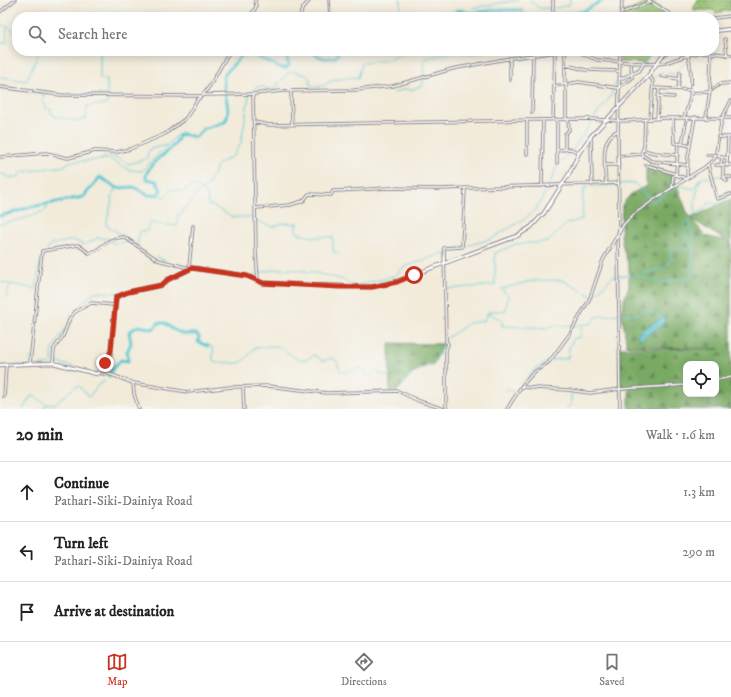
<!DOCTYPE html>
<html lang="en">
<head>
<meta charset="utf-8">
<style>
	body { margin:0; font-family:"IM FELL DW Pica",serif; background:#f2f2f2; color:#222 }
	.controls { position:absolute; right:12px; bottom:12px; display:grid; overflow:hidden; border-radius:8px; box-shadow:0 2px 10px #0003 }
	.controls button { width:36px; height:36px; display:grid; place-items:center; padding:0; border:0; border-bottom:1px solid #e0e0e0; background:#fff; color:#222; font:20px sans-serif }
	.stop { position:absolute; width:12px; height:12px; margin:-9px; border:3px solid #c8321e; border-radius:50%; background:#fff }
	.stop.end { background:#c8321e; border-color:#fff; box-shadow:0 1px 4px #0008 }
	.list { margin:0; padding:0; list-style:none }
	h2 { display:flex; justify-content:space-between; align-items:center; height:52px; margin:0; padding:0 16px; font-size:17px }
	h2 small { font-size:13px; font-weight:400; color:#767676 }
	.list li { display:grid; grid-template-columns:26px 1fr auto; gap:12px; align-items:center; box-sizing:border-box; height:60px; padding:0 16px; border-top:1px solid #e0e0e0 }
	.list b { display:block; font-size:15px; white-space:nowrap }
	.list p { margin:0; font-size:13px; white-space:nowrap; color:#767676 }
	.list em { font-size:13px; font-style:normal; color:#767676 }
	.icon { flex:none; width:22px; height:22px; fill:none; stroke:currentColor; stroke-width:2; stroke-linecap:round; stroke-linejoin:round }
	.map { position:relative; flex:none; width:731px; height:409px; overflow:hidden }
	.search { position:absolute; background:#fff; box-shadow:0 2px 10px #0003; left:12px; right:12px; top:12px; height:44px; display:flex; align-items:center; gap:10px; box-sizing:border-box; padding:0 14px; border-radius:16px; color:#767676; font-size:15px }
	.sheet { height:232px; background:#fff }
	nav { display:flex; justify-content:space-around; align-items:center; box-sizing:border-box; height:56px; border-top:1px solid #e0e0e0; background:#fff; font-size:11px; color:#767676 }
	nav a { display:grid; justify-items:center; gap:2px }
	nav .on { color:#c8321e }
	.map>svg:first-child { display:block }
	.grass { fill:url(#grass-dots); stroke:#5c7356 }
	.forest { fill:url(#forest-firs); stroke:#4e664f; fill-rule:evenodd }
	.water { fill:url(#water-waves); stroke:#3e7586 }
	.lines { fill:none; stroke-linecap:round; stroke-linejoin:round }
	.stream { stroke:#5bc8d2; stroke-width:1 }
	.river { stroke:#5bc8d2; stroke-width:3 }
	.street-casing { stroke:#8a868a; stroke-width:3.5 }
	.secondary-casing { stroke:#8a868a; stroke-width:4.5 }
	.street { stroke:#fff; stroke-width:1.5 }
	.secondary { stroke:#fff; stroke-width:2.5 }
	.route { stroke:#c8321e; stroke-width:5 }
</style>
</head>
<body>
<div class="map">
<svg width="731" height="409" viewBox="0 0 731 409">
	<defs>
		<pattern id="grass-dots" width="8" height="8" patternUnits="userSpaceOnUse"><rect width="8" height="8" fill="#97c471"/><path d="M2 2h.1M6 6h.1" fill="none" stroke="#82a863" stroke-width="1.8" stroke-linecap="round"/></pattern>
		<pattern id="forest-firs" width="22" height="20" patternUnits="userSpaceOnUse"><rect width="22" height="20" fill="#79aa63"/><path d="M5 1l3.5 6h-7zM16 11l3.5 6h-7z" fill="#638a53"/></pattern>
		<pattern id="water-waves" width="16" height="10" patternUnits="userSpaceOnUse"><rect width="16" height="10" fill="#5bc8d2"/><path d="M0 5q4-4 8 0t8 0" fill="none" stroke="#4ba2ac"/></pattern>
	</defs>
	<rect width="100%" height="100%" fill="#f6f6f2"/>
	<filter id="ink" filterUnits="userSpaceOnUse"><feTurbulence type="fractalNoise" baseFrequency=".025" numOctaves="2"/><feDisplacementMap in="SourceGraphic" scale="8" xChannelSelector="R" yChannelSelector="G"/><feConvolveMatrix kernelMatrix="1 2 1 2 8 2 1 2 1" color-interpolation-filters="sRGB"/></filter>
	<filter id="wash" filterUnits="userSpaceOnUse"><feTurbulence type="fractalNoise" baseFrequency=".012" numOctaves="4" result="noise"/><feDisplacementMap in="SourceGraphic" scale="16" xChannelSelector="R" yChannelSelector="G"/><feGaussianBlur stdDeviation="0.9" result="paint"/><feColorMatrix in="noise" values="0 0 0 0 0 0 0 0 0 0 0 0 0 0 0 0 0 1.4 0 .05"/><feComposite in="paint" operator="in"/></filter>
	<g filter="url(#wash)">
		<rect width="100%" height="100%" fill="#f2ebda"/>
		<!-- grass -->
		<path class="grass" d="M698,0H731V10L716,13L714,10H694L693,9Z
			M651,2L674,17H621V13Z
			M620,51H665L652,53L644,63L620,62Z"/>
		<!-- forest -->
		<path class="forest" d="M649,166L673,175L687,212L691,218L731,199V409H629V388L620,389V348L719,349L627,346L621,310L629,285V267L623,247L621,235L622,205L631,194L646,186V169ZM692,219L726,241L705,236ZM686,364H716V394H686Z
			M389,343L443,344L433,366C419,362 406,382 397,391H390Z"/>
		<!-- water -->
		<path class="water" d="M666,316L665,323L640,340L637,335L644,328Z"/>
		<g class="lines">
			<!-- stream -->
			<path class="stream" d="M529,0L539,8H551
				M399,1L400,0
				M473,8L518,0
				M555,8L569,5L570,0
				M108,17L115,16L119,12
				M400,17L401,0
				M562,17L564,15
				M726,17L731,19
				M0,25L8,27L17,34
				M0,43H7L6,31L8,27
				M285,51L290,53
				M670,53L675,51
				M712,54L726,56
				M645,63L652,53L665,51
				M633,75L640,72L644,64
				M656,76L659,77L662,72L674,74L684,64
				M1,77L26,81L40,51
				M620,80L630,76
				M0,85L13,88
				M614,86L618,81
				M0,88L44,94L43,103L46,105L45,108L51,109V114L55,115V117L80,121L81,119H86L87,106L107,104V80L100,78V51
				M38,91L55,93
				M394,93L404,89L411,90L423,85L424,60L427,58L455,52L473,54L484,51
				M70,94L105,95
				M594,118L611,96L613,88
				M573,149L593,120
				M101,160C111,150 120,161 129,164L148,158L147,155L150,149L167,145
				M0,173L11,178L19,177L21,172L65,166L68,162L110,159L129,170L142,171L177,135L180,134
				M712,176H722
				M724,176L731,175
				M704,178L710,177
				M550,184L556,168L571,150
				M619,184L634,183L653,202L677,186
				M674,184H676
				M677,185L694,189L699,180L702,178
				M115,187L106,225L135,244
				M157,195L165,197L169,191L174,189L182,192L192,185L196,186L207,194L208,205H211L232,217H250L256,221
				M695,213V200L700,179
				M525,219L536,209L549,186
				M257,221L273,227L283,223L298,224
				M296,222V232H299V234L313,237H333V251L339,254
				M0,224C15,221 34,217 47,209V205
				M137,246L140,231H147L149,223L177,226L178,214H182L183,208H186L196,194L208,185L218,164L233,156L241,143L249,96L255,88L260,86L273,90L288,73L293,71L306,75L310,79V84L313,86H323L333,80L354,77L358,78L362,63L389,60L408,51
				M47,250L50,245L74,240L84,245L98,238L109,239L112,243L132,242
				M445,252L491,239L524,219
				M156,257L166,261
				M182,266L188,267
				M196,267L207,269
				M258,274C284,262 318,274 344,280L350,285H354
				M250,276L256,275
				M389,277L396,275L404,267L444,253
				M643,277L661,283L690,278L694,240L689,221L692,216L704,209L709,203L718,204L731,199
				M0,282L9,284
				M358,285L388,278
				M445,289L495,285V253L516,244L548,242L566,224L582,219L583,194L586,186L618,185
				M6,297L10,284L36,289L40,262
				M621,314L636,315L639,312L651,310L654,314L662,318
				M487,315L490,314L502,320V326L549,328L551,326L582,325
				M70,317L88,297L95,292L121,293
				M447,338L469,323L484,321L488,312L506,310L508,295L501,289L531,281L562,280L593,297L613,276L638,275L642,277L646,273L663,268L673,258L670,256V249L691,250V246L686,240L687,237L684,236V226L689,221
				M209,346L213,348V361L217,363C239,360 237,372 254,348C260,348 266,346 273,346C291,347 296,370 314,355L323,361L331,358L336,360L341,372H348L362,368L365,369L366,374L369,376L374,371L377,370L379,374L390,376L397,370H402L410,376L429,365L433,366L445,340
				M551,360L568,358L569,348L574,338H580L582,325L592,323L596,317L619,314
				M31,362V357
				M52,362L53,349L65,329
				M54,362L75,367
				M40,365H51
				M0,367L22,365
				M534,370L548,361
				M524,380L534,371
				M505,389L516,392L523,382
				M398,390L410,377
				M23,409L30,397L34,396L46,404H55L75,387L79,386L89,397L98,385L105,381
				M45,409L46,404
				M567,409L571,404V396L573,392"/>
			<!-- river -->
			<path class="river" d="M450,17L453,13L458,10L472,13L496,10H521L525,17
				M553,17L584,11L603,0
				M0,216L31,207L83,197L100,177L117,188L134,187L148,195H157L161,190L156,181L146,179C144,167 167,153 174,145C176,142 178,138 181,134L196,137L203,129L225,122C233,108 221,90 224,75L241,56L248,53L282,68H287L289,65L286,56L288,53L311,51C319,58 326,60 336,57L339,51
				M109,376L113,368L121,360L128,361L127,352L131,343L129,332L138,326L154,329L158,323H165L172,329L183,334H196L199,337L198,342L208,346"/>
		</g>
	</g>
	<g filter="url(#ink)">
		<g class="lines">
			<defs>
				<path id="street" d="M329,0L330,17
					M648,0L674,17
					M0,12L15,0
					M621,13L651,2
					M250,17L256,7L255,0
					M300,17L302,9L310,0
					M553,17V0
					M621,17L622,0
					M714,18L731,16
					M725,39L727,55
					M566,65L586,70L619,71
					M648,76L652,79L653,83L650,119
					M661,76L679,79
					M620,79L639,71L644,63
					M510,80V58
					M565,83V51
					M554,86L579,82L618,88L632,78L631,63
					M0,87L61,95L202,96C213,84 220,66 230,51
					M654,88L691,90
					M678,89L680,72
					M291,91L292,124
					M691,93L709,92L720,84L731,83
					M253,94L256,253L258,280
					M658,96L674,97
					M532,113L533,55
					M684,117C693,96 693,77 688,55
					M706,117L710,91L711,53
					M657,118L659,88
					M673,118L674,143L682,144L687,117
					M566,119V83
					M645,119L644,146L641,154L651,161L687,165
					M527,120V154
					M553,120L555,53
					M557,120V163
					M254,122L269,125L589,119L625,121L665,118H731
					M591,137L592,185
					M718,137H731
					M682,144L690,146
					M557,150L571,149L579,153
					M565,150V134L569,130L568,119
					M643,150L655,153L678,155
					M707,155H716
					M619,156L641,154
					M715,156L727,158
					M0,157L46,153L68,158L95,151L117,152L130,149L165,134L186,118L198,99L204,95L253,94L282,91L355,90L393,86L452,69L511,58L565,51H576L597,60L655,64L665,63L688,55L703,52L731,55
					M606,165H619
					M646,165L676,174
					M708,165L717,199L731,194
					M716,165H731
					M721,165L722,157
					M723,166V177L727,181
					M727,166L728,137
					M676,175L685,178
					M687,177L688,157L695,117
					M723,177H731
					M606,184C605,167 599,137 618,131
					M542,186L543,120
					M672,187L673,176L676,175L678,144
					M256,208L290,205L303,201L309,194L331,195L333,191H338L389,188L439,189L619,183
					M619,231L618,134L620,51
					M618,233L620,409
					M53,362L54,349L63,336L70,318L75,312L91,303L114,305
					M30,363L42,251L78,245L89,253C104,250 103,238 124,237L158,260L189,268L193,226
					M98,373L112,375L133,383L188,392L231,387L268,386L327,393L398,391L419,401L444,409
					M716,380L731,377
					M133,383L134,394L139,409
					M243,387L244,409
					M521,387L568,390L590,393L620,389L686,385
					M4,397L6,365
					M446,409V350L448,344L446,341L444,248L462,247L465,189
					M507,409L521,387L533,373L549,362L569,335L590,298L603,260L624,224L634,214L656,198L705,167L715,158L722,118L731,101"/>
				<path id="secondary" d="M714,31L731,29
					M0,365L53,363L97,374L110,356L116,297L128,292L161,285L170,279L192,268L247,276L263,283L372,287L397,281L517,236L531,227L544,213L569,174L579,153L591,136L648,76L662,56L670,51"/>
			</defs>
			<!-- street casing -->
			<use href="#street" class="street-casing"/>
			<!-- secondary casing -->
			<use href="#secondary" class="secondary-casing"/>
			<!-- street -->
			<use href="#street" class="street"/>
			<!-- secondary -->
			<use href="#secondary" class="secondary"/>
		</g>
	</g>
	<g class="lines" filter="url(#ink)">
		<!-- route -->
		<path class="route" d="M105,363L111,351L116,297L128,292L162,285L167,280L192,268L247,276L263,283L339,287H372L397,282L414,275"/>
	</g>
</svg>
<div class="controls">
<button><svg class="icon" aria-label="locate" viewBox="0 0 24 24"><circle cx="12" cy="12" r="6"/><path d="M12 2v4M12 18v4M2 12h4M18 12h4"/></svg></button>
</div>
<div class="stop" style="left:414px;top:275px"></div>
<div class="stop end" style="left:105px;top:363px"></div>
<div class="search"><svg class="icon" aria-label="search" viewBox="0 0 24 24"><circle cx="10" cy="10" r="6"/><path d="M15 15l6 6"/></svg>Search here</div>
</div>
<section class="sheet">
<h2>20 min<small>Walk · 1.6 km</small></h2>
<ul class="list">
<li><svg class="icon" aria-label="ahead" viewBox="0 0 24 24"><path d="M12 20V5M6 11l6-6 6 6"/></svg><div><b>Continue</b><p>Pathari-Siki-Dainiya Road</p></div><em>1.3 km</em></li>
<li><svg class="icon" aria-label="left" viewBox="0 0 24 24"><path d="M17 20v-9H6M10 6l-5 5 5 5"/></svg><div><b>Turn left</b><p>Pathari-Siki-Dainiya Road</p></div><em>290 m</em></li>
<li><svg class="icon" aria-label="arrive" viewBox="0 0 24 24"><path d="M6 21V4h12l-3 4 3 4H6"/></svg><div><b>Arrive at destination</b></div></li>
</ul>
</section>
<nav>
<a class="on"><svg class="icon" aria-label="map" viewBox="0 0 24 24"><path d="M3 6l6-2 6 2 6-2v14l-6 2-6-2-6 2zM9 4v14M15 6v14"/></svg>Map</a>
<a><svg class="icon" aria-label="directions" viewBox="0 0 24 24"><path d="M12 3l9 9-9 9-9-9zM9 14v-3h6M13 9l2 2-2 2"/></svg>Directions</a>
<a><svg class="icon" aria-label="saved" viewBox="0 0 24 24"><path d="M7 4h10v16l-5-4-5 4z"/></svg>Saved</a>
</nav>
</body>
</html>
